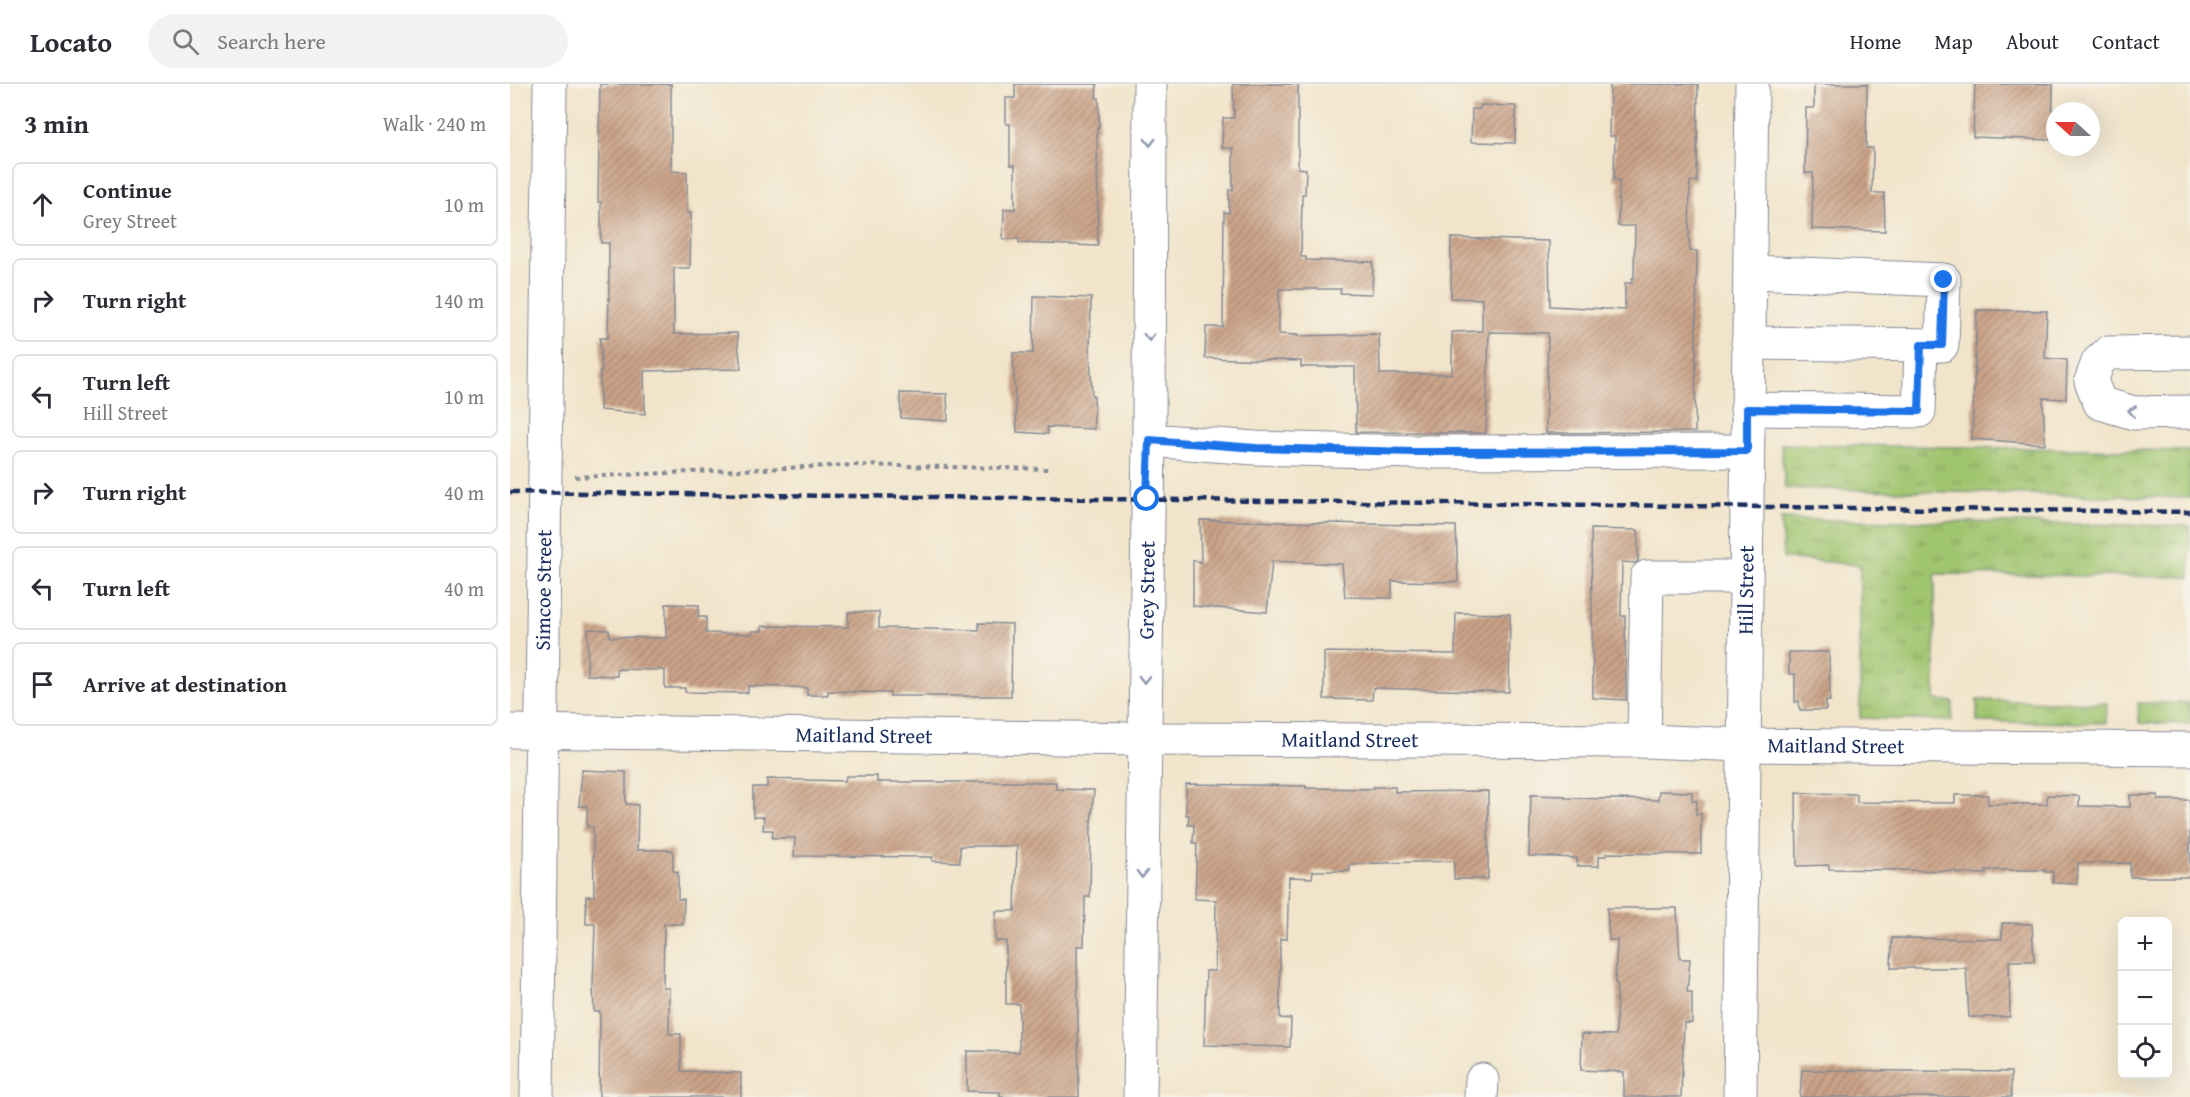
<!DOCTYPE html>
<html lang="en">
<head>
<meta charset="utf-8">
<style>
	body { margin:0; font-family:"Gentium Book Plus",serif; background:#f2f2f3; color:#2b2b33 }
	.controls { position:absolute; right:18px; bottom:18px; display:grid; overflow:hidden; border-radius:9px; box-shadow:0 6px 24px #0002 }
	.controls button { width:54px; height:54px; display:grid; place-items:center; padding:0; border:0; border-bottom:2px solid #e1e1e2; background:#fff; color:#2b2b33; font:30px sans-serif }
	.compass { position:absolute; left:1536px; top:18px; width:54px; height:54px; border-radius:50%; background:#fff; box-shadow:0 6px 24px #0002; rotate:291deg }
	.stop { position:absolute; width:18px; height:18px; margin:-14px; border:4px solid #1a73e8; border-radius:50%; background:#fff }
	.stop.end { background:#1a73e8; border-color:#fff; box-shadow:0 2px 6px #0008 }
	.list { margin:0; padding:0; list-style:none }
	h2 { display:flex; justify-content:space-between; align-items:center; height:78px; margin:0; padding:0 24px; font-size:26px }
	h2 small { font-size:20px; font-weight:400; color:#7c7c81 }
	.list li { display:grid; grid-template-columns:39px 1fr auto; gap:18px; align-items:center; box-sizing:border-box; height:84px; margin:0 12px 12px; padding:0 12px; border:2px solid #e1e1e2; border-radius:9px }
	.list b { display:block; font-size:22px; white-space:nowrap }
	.list p { margin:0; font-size:20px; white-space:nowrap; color:#7c7c81 }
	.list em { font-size:20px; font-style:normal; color:#7c7c81 }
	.icon { flex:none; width:33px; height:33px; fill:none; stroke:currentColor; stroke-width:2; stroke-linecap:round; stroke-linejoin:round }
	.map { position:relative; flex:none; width:1680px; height:1013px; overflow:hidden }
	header { display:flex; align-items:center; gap:36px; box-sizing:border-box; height:84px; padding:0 30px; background:#fff; border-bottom:2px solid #e1e1e2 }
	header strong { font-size:28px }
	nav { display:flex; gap:33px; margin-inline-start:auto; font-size:21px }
	.search { width:420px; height:54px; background:#f2f2f3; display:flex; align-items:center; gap:15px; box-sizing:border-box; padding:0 21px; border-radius:33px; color:#7c7c81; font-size:22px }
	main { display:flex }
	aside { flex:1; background:#fff }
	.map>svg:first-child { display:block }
	.grass { fill:url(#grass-tufts); stroke:#5e7a66; stroke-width:1.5 }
	.building { fill:url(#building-hatch) }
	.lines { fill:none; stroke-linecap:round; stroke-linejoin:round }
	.minor-casing { stroke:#868a94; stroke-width:35 }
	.path { stroke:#868a94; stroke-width:4; stroke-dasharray:4.5 4.5; stroke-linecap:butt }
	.minor { stroke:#fff; stroke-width:33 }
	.rail { stroke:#1b2f5e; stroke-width:4.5; stroke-dasharray:9 4.5; stroke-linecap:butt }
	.oneway { stroke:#8d97ae }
	.route { stroke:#1a73e8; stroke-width:8 }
	.labels { text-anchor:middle; stroke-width:5; stroke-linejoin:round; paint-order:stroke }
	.street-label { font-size:21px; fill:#1b2f5e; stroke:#f7f3e8 }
</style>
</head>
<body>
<header>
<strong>Locato</strong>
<div class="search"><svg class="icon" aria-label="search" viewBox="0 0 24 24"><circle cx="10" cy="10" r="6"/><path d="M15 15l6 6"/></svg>Search here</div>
<nav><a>Home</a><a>Map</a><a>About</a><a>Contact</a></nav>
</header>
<main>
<aside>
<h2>3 min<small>Walk · 240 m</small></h2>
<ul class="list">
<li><svg class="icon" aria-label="ahead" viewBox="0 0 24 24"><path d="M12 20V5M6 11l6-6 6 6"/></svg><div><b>Continue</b><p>Grey Street</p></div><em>10 m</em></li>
<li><svg class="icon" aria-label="right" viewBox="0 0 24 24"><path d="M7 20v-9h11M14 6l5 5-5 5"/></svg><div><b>Turn right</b></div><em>140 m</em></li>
<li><svg class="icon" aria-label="left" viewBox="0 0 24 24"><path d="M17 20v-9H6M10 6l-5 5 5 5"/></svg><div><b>Turn left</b><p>Hill Street</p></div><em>10 m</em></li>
<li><svg class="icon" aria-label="right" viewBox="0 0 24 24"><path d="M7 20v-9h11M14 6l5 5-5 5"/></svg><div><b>Turn right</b></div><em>40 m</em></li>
<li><svg class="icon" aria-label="left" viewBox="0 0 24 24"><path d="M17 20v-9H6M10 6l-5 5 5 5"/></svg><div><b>Turn left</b></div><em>40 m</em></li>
<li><svg class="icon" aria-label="arrive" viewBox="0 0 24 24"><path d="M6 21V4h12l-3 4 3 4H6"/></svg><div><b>Arrive at destination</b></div></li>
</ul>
</aside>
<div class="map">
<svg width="1680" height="1013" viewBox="0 0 1680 1013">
	<defs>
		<pattern id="grass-tufts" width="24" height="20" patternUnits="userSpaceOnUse" patternTransform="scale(1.5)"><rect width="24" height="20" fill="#a0c56f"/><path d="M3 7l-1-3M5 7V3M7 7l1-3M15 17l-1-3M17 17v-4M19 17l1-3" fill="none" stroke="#82a05e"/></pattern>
		<pattern id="building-hatch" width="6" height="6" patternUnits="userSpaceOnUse" patternTransform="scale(1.5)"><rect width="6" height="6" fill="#cba387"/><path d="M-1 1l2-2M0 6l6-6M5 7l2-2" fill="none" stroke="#a48572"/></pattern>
	</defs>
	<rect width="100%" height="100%" fill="#f7f3e8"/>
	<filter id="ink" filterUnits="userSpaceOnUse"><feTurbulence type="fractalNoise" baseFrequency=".0167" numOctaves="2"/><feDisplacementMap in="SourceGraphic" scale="12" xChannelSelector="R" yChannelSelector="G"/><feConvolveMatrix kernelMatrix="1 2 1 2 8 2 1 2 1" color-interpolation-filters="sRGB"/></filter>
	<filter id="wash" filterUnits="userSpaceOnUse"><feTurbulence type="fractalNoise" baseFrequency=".008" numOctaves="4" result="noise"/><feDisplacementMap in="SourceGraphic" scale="24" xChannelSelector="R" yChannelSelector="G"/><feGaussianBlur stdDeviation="1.35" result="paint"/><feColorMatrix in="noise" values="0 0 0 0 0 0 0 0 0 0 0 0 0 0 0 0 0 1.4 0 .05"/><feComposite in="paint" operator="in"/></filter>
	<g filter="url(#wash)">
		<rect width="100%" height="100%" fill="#f1e4ca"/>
		<!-- grass -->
		<path class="grass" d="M1271,360L1680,367V414L1275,404Z
			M1271,435L1680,442V493L1425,490V616L1443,618L1442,637L1350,634V481L1273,474Z
			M1467,616L1597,619L1596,639L1467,638Z
			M1628,619H1680V640L1629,639Z"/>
		<g id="blocks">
			<!-- building -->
			<path class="building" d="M90,0H161V87L177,88V129H181L180,184H164V250L227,249L231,285L134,287L135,330L90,326V288H92L90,254H98L99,210V159H91V118H88Z
				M505,0H587L586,14H589V44H587L588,162L509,159V155H493L494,125H505V81H500V40H496V14H505Z
				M723,0H788V84L796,85L795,110H792L791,173H796V176L863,178L862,210L830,209L831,205H769V250L787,251V252L869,250L870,290H942V248L972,247V215L941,214V154L1039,157L1040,222L1115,226V199H1122V194H1124L1125,142H1108L1109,96H1104L1105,52H1099L1100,0H1188L1187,98L1180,97L1179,156L1180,167H1187L1185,348L1036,349L1038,249L979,248L976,349L846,348L845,283H791V277L695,274L696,243H713L714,128L719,129V106H723V64H712L713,34H724Z
				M1304,0H1357L1356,64H1363L1362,109H1374L1375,147L1302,145L1303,89H1295L1296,24H1304Z
				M1465,0H1543L1542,56L1463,53Z
				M971,21L1006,22L1005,59L961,58L962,25H970Z
				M524,212L581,214L580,269L582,312H584V345L537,343L538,350L507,348L503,269H523Z
				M1467,226L1537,227L1535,274L1557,276L1556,315L1533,314L1535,360L1462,355Z
				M390,309L437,310L438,337L391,334Z
				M690,436L946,442L948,498L882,497V514L835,513L832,480L762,477L757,528L683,522V476L691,478Z
				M1081,445L1128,446V477L1125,479L1112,478L1111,532H1115L1116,616L1083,614Z
				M156,520L189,521L188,533H196V549L242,550V547H252V542L338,543V528H369V544L469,546V539L502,540L501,612H380V609L318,607V611H297V604L282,603L238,602V609L175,608V604H155V586L107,585V592L77,591L78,545L99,546L100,553L156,554Z
				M946,529L1000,530L999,608L863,604L862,616L814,615V568L945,570Z
				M1279,568H1319L1320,617H1316V626H1290L1289,617L1285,618V590H1279Z
				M72,686L116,688V720L128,721L127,766H163V787L168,788V815H174L173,840H154L153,904H159V950H171V987L231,989V1013H89L90,928H84L83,903L85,840H76V812H84L83,743H77V722H69Z
				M336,692H367V698H546V705L584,706L581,740L580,813H575L574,862H567L569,1013H490V1008L457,1007V967L509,968V920H496V857H485L486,827H505L507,762H450V778L422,777V773L284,772L285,754H262L263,746H253L254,733H243V703H257V695L335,697Z
				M676,700L796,702V704L863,705V703H885V708L978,707V795H944V777L840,780V787H803L802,794L779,793L777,855H770V934L781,935L780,963L694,961L696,887H705L706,816L685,815L687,759H683L684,741H678L679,731H676Z
				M1149,707L1182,708V716L1187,717L1186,730H1191V770L1096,769V772H1089V782H1067V774L1019,772L1021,711L1055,712V714L1148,716Z
				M1286,709L1347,710V718L1445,719V711H1478V720H1537V711L1569,712V722L1620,723V711H1648V716H1680V793H1620V779H1568L1567,800L1543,799V788H1535V786H1476V790L1446,789V787L1319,785V781L1287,782Z
				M1097,824H1167L1170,875H1180L1177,908H1182V939H1174L1171,1013H1114V988L1071,986L1072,950L1106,951L1107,900L1105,899L1107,856H1099Z
				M1492,839L1522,840L1524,877H1499L1500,933H1459L1456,884H1381L1382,854L1492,855Z
				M1292,986L1501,988V1013H1290Z"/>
		</g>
	</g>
	<g filter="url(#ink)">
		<use href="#blocks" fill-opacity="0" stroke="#868a94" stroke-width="1.5"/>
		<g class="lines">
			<defs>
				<g id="minor">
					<path d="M1238,259L1432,261L1434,196L1241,188"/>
					<path d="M1680,268L1598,269L1588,278L1581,297L1590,319L1624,329L1680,328"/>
					<path d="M1237,325L1409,327L1411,262"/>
					<path d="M639,356L745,364L904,368L1237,367"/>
					<path id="s1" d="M0,647L633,655L1134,657L1234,661L1680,665"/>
					<path d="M1134,657L1137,493H1236"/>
					<path id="s2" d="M27,1013L40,0"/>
					<path id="s3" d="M630,1013L639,356L640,0"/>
					<path d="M971,1013L972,996"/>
					<path id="s4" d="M1230,1013L1242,0"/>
				</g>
			</defs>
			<!-- minor casing -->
			<use href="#minor" class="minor-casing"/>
			<!-- path -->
			<path class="path" d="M65,393L344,381L538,385"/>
			<!-- minor -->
			<use href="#minor" class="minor"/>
			<!-- rail -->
			<path class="rail" d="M0,408L1680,428"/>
		</g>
		<!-- one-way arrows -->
		<defs><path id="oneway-chevron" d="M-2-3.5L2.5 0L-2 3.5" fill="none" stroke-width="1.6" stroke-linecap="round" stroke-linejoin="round" transform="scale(1.5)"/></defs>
		<g class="oneway">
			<use href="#oneway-chevron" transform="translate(640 58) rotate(90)"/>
			<use href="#oneway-chevron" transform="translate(639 253) rotate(90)"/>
			<use href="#oneway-chevron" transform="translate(1622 327) rotate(-170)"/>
			<use href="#oneway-chevron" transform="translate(634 595) rotate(91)"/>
			<use href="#oneway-chevron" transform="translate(632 790) rotate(91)"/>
		</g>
	</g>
	<g class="lines" filter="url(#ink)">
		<!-- route -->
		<path class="route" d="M637,415L639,356L746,364L904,368L1237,367V325L1409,327L1411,261H1432L1434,196"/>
	</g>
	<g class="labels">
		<!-- street labels -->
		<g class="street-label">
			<text dy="7" stroke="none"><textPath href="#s2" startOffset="507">Simcoe Street</textPath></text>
			<text dy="7" stroke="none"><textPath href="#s4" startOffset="507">Hill Street</textPath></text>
			<text dy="7" stroke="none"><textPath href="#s3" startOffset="507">Grey Street</textPath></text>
			<text dy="7" stroke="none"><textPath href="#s1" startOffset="354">Maitland Street</textPath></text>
			<text dy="7" stroke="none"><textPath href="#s1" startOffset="840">Maitland Street</textPath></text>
			<text dy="7" stroke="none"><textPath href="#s1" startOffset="1326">Maitland Street</textPath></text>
		</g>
	</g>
</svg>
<div class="controls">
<button>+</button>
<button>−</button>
<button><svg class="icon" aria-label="locate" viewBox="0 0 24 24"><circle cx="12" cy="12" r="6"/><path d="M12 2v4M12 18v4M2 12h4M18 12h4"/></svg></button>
</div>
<svg class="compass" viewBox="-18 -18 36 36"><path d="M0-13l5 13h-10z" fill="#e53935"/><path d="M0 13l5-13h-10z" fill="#7c7c81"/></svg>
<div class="stop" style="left:637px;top:415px"></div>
<div class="stop end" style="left:1434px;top:196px"></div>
</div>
</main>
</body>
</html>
